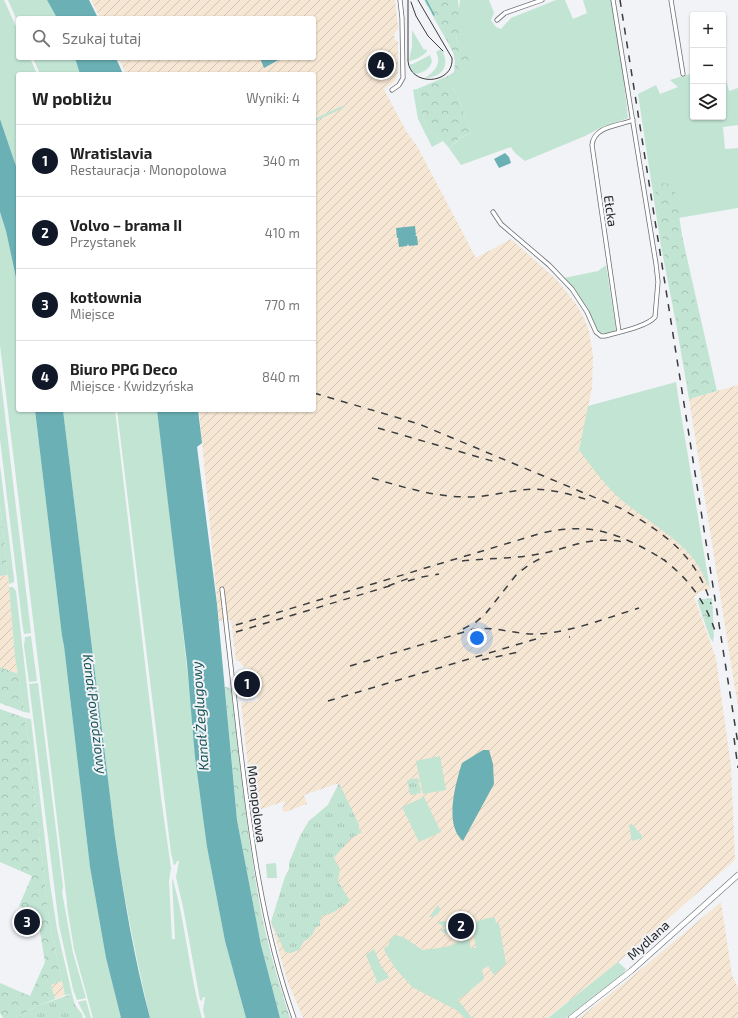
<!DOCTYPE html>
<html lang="pl">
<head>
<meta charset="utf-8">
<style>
	body { margin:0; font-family:"Exo 2",sans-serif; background:#f6f6f6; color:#222 }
	.controls { position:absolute; right:12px; top:12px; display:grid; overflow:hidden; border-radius:4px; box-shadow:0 1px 3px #0004 }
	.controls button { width:36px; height:36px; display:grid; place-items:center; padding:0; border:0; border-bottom:1px solid #e0e0e0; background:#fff; color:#222; font:20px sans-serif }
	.you { position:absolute; left:477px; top:638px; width:14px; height:14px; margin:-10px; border:3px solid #fff; border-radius:50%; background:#1a73e8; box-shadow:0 0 0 6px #1a73e833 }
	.badge { display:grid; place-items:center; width:26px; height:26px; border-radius:50%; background:#111827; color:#fff; font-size:13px; font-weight:700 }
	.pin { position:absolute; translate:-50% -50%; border:2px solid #fff; box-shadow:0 1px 4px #0006 }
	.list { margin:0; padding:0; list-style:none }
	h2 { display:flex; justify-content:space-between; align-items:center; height:52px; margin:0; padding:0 16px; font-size:17px }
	h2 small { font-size:13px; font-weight:400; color:#767676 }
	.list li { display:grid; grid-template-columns:26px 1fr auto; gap:12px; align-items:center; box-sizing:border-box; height:72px; padding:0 16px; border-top:1px solid #e0e0e0 }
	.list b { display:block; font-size:15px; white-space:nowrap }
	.list p { margin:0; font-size:13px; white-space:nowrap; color:#767676 }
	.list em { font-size:13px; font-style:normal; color:#767676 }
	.icon { flex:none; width:22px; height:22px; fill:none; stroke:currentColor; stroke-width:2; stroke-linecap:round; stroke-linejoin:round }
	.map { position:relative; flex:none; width:738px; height:1018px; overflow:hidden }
	.search { position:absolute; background:#fff; box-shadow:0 1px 3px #0004; left:16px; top:16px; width:300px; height:44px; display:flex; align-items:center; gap:10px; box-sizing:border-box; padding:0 14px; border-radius:4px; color:#767676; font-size:15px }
	.panel { position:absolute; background:#fff; box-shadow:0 1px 3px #0004; left:16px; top:72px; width:300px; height:340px; border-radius:4px }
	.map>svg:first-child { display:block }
	.industrial { fill:url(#industrial-furrows) }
	.green { fill:#c1e4d3 }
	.forest { fill:url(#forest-crowns) }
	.park { fill:url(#park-tufts) }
	.water { fill:#6ab0b4 }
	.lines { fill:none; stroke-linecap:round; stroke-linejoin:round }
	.stream { stroke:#6ab0b4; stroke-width:1.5 }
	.street-casing { stroke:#6c6d71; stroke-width:5 }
	.secondary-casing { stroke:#6c6d71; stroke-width:6 }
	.street { stroke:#fff; stroke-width:3.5 }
	.secondary { stroke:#fff; stroke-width:5 }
	.tram { stroke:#3b3c3e; stroke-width:1 }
	.rail { stroke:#3b3c3e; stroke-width:1.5; stroke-dasharray:7 7; stroke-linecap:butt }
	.labels { text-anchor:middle; stroke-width:4; stroke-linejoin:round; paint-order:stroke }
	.street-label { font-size:13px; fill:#232426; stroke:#f1f3f7 }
	.water-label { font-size:14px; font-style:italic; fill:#175457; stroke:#f1f3f7 }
</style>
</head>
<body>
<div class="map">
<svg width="738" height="1018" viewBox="0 0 738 1018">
	<defs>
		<pattern id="industrial-furrows" width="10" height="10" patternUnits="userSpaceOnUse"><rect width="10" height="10" fill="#f6e7d4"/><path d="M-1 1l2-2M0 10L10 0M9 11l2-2" fill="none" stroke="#d3c6b6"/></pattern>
		<pattern id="forest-crowns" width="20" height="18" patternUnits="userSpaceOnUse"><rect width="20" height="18" fill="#c1e4d3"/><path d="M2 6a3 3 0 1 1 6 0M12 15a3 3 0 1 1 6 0" fill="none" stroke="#a6c3b5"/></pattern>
		<pattern id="park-tufts" width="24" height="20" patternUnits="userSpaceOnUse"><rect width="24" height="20" fill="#c1e4d3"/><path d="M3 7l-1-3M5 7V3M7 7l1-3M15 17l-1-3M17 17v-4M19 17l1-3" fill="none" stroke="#a6c3b5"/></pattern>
	</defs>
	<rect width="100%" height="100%" fill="#f1f3f7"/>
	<!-- industrial -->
	<path class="industrial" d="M91,0H395L398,28L394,35L395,40L398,42V72L395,81L384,89L389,99L406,131L417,146L476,258L511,239L557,280L576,304L584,318L589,331L593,356L592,388L579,450L693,557L707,580L710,590L701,591L694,597L716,658L731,766L735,860L615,965L547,1018H303L287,980L271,922L285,877L289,869V863L301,834L309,821L328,805L339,783L304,795L307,804L285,812L282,810L285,801L253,812L241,703L258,701L256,681L252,670L248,667L245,668L241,664L240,661H236L231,620L219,621L199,410H314V74H126L118,58H314V18H100Z
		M738,385V708L689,399Z
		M8,575L15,657L18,674L0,667V576Z
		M721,902L732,975L738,988V1018H579L628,980Z
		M62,981L65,995L55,999L51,985Z"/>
	<!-- green -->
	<path class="green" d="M0,0H4L18,31V58H30L37,74H18V172L0,119Z
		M8,0H47L57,18H18V23Z
		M460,0H489L494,13L491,20L496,27L501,29L511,18L556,0H565L573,19L587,13L583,0H611L623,74L628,118L600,128L585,136L525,161L515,153L511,147L461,165L449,148L461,138L471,133L461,105L450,82L461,67L466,51L458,44L456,36Z
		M412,30L424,50L426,49L427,51C424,56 415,60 409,61L412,46Z
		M441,49C451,65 443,77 425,78C435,71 442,64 436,52Z
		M430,55L432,61C430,69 423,73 415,74L410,68V64H413Z
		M33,58H75L80,74H40Z
		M723,68L729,91L738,88V125L723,127L725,149L738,148V208L678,218L717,391L689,399L676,323L661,246L638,94L656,85L660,94L678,87L670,80L693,73V117H723Z
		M417,89L423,117L428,131L443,141L432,147L418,119L413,90Z
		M342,106L345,107L314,122V119Z
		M0,212L6,231L18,287V410H35L62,636L64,646L90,867L106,958L121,1018H93L74,949L67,906V902L0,345Z
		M606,265L616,330C611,336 603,335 598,330L576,292L564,278L598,271Z
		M0,373L31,633L24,634L22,621L0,439Z
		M676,382L679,402L710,589C705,579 700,566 692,557C671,532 640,517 616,495C602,481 591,466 579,450L588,406Z
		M63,410H115L161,798L171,868L169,881L172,939H175L172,879L173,880C186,925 189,973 202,1018H150C136,958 124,898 115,837Z
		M117,410H157L167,490L207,847L225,941L246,1018H205L203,1010L205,997H203L202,1001L200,1000L183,907L176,877L179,861H177L176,864L174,865L171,853Z
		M0,465L14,579V582L9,584L0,505Z
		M9,587H13L16,591L30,713L24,712L15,657Z
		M31,636L37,681L29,682L24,646L25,637Z
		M38,683L63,887L62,892L73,953L86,998L77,1000L73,989L59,925L29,684Z
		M25,718L31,719L50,884L57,929L72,994L65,995L50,926Z
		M440,756L446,790L423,794L416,761Z
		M424,797L441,832L419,842L402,807Z
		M632,824L643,837V838L632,841L629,825Z
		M276,863L277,878H267L266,864Z
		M438,905L440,909C439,916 435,916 429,917Z
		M493,917L495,918L496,923H499L506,964L494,975L488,966L482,970L484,979L458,1000L472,1018H465L456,1010L412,987L395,968L385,952L384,948L388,946L391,938L396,935L405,938L422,950C434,948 453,949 461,938C463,934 464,929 466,926L471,948H476L472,924L476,923L477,921Z
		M444,921L449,923L451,926V930L449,933L446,934L440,930L446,928L437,922Z
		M374,949L381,966L389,977L388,978L376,984L375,982L377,981L366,955Z
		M618,962L626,969L622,975L566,1018H548Z
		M86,1000L91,1018H86L78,1002Z"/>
	<!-- forest -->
	<path class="forest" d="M424,0H458L461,30L456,36L458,44L466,51L471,62L461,67L462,76L456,83L450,82L461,105L471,133L460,138L449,148L443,141L428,131L423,117L417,89L448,76L454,72L455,61L453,52Z
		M654,183L674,184L685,254L714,391L690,397L664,252V246Z
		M0,505L8,575L0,576Z
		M712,598L714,636L713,642L710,638L697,600Z
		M0,667L18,674L24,712L0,703Z
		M225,687L231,688C239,757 246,826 258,895C265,937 277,978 290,1018H280L261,945L237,820Z
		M0,709L25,718L50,926L62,981L51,985L55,999L37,1006L16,1018H3L0,1013V983L30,996L45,962L37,914L19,906L32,876L0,862Z"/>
	<!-- park -->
	<path class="park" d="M418,778L421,793L410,795L407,780Z
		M339,783L359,825V829L362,832L350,839L334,858L340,869L338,881L350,901L334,912L322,916L320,920V926L316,927C313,933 311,939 304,941L299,950L290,953L285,952L271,922L285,877L289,869V863L301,834L309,821L328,805Z
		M72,994L75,1005L82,1014L83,1018H16L37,1006Z"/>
	<!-- water -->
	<path class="water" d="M47,0H89L98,18H57Z
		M75,58H116L123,74H80Z
		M260,58H282L264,68Z
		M0,119L18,172V287L6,231L0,212Z
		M505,153L509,157L511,163L499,168L494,159Z
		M415,226L416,235L415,236H417L418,245L409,246L408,244L407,246L399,247L398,239L399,238H397L396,228Z
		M35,410H63L115,837C124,898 134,958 150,1018H121L106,958L90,867L64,646L62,636Z
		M157,410H198L202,443L197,447L217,604L237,820L261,945L280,1018H246L225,941L207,847L195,757L187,663Z
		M483,750H489L493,764L494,784L463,841C444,825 455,785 462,763Z"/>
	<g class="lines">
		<!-- stream -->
		<path class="stream" d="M426,0L434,15"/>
		<defs>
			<path id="street" d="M671,0L683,74
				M497,20L505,13L542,0
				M392,90L399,85L403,78L402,18L400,0
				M493,212L501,224L549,265L572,289L587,312L596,332L601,336H605C619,332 646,327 655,317L658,282L656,264L613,0
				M619,332L592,145C594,126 618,126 633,120
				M222,589C228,638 233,687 239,737C250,832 262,927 294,1018"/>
			<path id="secondary" d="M571,1018L631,971L738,875"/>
		</defs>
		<!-- street casing -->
		<use href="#street" class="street-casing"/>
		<!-- secondary casing -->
		<use href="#secondary" class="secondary-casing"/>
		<!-- street -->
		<use href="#street" class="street"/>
		<!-- secondary -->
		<use href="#secondary" class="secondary"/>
		<!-- tram -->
		<path class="tram" d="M408,0V61C410,87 454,85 452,58L418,0
			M411,2L416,16L428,36L443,51"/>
		<!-- rail -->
		<path class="rail" d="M620,0L738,744
			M314,393L419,424L620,508C663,532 696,554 711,604
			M378,428L499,463
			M372,478C403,487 434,497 468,497C486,497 504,492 522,490C546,487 570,494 591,501
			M661,558C688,577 706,602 716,634
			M462,561C486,558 510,559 533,555C568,550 586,535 624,542
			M408,581L422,577L439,574
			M388,586L412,577
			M236,625L542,533C593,521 623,535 666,561
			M463,629L476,622L486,613L517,574L530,564L545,556
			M236,632L393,585
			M569,637H570
			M482,660L518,652
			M350,666L474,629C496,626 516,635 538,634C572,632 606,618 639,608
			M328,701L543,637
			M734,738L738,768"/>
	</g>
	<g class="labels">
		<!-- street labels -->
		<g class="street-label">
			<text transform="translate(611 211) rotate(82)" y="5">Ełcka</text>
			<text transform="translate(257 804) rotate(83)" y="5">Monopolowa</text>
			<text transform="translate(648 940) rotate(-42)" y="5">Mydlana</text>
		</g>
		<!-- water labels -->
		<g class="water-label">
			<text transform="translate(95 714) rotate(83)" y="5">Kanał Powodziowy</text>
			<text transform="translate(200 716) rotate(-94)" y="5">Kanał Żeglugowy</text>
		</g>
	</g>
</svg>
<div class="controls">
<button>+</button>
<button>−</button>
<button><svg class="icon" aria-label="layers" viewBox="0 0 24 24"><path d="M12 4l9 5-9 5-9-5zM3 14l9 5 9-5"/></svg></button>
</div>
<div class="you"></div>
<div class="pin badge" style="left:247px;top:684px">1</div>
<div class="pin badge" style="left:461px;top:926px">2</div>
<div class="pin badge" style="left:27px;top:922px">3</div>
<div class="pin badge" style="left:381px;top:65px">4</div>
<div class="search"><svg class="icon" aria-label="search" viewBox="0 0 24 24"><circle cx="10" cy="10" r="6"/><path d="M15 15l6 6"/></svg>Szukaj tutaj</div>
<section class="panel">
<h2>W pobliżu<small>Wyniki: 4</small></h2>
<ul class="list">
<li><span class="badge">1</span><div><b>Wratislavia</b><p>Restauracja · Monopolowa</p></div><em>340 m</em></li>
<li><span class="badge">2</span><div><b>Volvo – brama II</b><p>Przystanek</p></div><em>410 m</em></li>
<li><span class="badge">3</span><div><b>kotłownia</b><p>Miejsce</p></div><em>770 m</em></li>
<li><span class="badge">4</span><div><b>Biuro PPG Deco</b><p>Miejsce · Kwidzyńska</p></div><em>840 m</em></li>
</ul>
</section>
</div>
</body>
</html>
